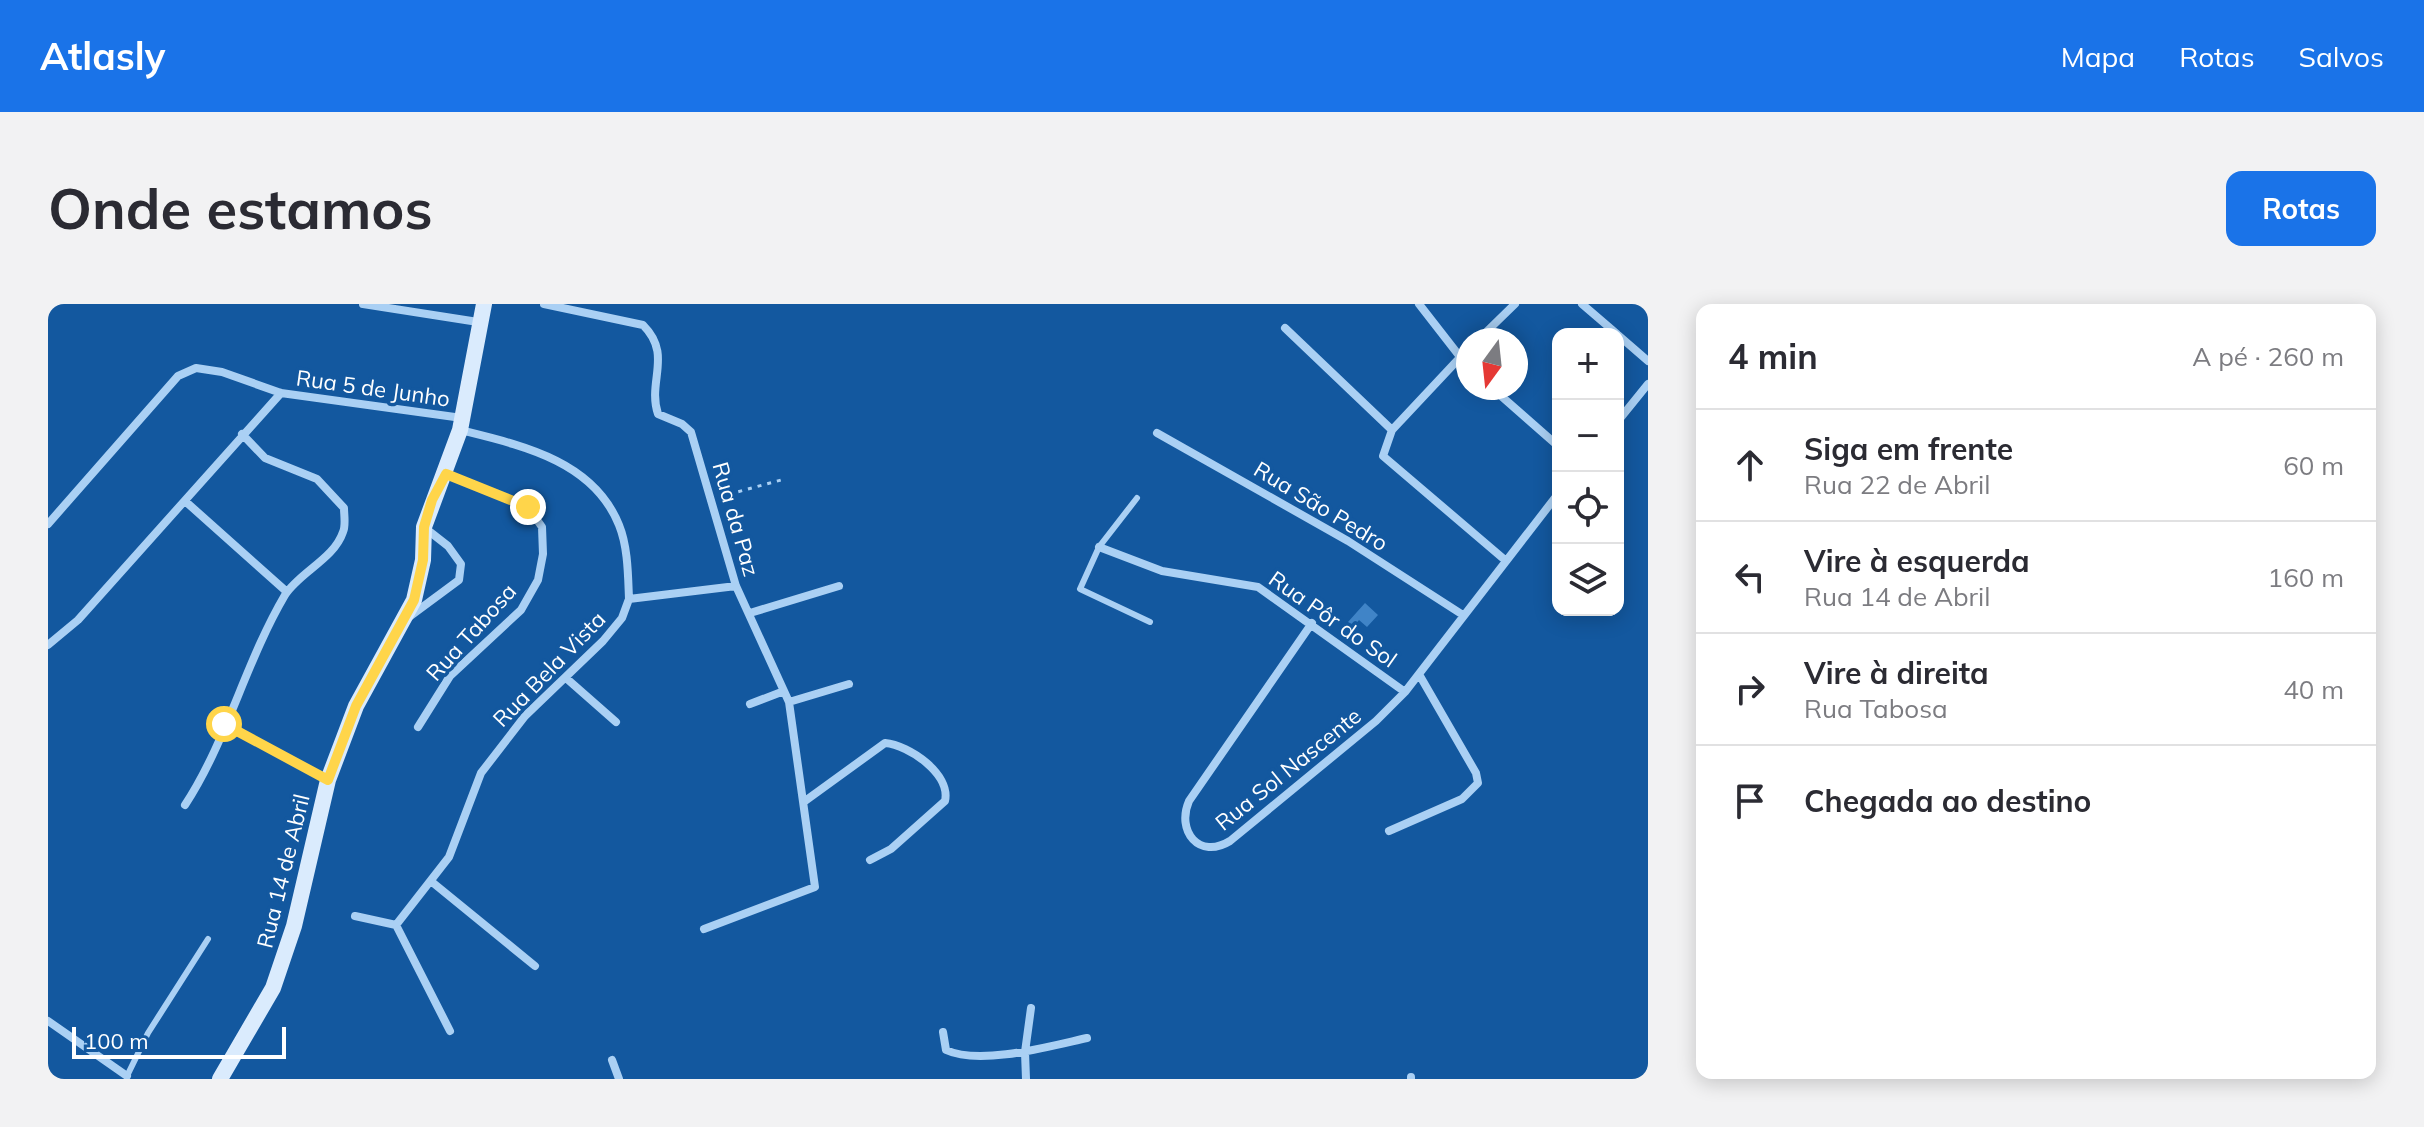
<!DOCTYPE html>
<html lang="pt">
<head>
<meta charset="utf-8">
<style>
	body { margin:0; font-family:Mulish,sans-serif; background:#f2f2f3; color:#2b2b33 }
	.controls { position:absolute; right:24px; top:24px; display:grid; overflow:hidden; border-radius:16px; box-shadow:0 4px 20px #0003 }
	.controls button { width:72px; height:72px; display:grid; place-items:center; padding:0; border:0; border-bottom:2px solid #e1e1e2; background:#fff; color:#2b2b33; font:40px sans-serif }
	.compass { position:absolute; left:1408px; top:24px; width:72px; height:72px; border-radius:50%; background:#fff; box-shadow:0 4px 20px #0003; rotate:195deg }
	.scale { position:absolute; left:24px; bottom:20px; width:214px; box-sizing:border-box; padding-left:8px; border:4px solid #fff; border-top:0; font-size:22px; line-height:28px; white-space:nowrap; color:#fff; -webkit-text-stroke:6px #13589f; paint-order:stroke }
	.stop { position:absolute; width:24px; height:24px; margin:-18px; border:6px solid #ffd54a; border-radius:50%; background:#fff }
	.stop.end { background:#ffd54a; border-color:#fff; box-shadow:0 2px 8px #0008 }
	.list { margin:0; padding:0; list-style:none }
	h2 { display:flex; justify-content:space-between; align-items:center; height:104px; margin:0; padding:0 32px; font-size:34px }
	h2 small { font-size:26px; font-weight:400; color:#7c7c81 }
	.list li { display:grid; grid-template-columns:52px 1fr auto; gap:24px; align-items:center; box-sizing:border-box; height:112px; padding:0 32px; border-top:2px solid #e1e1e2 }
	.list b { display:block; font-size:30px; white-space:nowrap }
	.list p { margin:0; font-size:26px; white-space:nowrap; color:#7c7c81 }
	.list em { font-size:26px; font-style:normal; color:#7c7c81 }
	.icon { flex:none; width:44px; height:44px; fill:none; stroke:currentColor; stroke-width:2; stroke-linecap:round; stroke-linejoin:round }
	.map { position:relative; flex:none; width:1600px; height:775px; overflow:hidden; border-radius:16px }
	header { display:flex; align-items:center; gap:48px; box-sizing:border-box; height:112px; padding:0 40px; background:#1a73e8; color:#fff }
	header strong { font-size:38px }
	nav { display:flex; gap:44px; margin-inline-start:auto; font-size:28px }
	.intro { display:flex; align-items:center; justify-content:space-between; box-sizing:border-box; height:192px; padding:0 48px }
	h1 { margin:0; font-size:56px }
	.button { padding:20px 36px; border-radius:16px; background:#1a73e8; color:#fff; font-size:28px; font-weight:700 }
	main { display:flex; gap:48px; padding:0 48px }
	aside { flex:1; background:#fff; border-radius:16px; box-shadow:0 4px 20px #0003 }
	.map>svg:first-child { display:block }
	.building { fill:#4084c7 }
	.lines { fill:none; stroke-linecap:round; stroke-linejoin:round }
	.path { stroke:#aad0f4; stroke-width:3; stroke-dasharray:4 6; stroke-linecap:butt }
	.lane { stroke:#aad0f4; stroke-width:6 }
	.street { stroke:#aad0f4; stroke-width:8 }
	.secondary { stroke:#daebfd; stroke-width:16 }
	.route { stroke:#ffd54a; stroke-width:10 }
	.labels { text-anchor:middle; stroke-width:7; stroke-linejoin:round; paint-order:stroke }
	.street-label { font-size:22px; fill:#fff; stroke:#13589f }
</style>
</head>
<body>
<header>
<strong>Atlasly</strong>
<nav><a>Mapa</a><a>Rotas</a><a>Salvos</a></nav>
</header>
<div class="intro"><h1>Onde estamos</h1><a class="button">Rotas</a></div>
<main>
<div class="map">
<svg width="1600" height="775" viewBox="0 0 1600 775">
	<rect width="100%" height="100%" fill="#13589f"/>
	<!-- building -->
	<path class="building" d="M1317,299L1330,311L1319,323L1311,316L1305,323L1300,318Z"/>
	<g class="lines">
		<!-- path -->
		<path class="path" d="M671,193L733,176"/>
		<!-- lane -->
		<path class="lane" d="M1089,194L1051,243L1032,285L1102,318
			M79,772L100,729L160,635"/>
		<!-- street -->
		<path class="street" d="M315,0L430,18
			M496,0L595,21C625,51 599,77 610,110L634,120L643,128L688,282L741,398L767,583L656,625
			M1371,0L1420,63
			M1534,0L1569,30
			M1237,24L1344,126
			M1570,31L1600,57
			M1430,36L1467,0
			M1420,45L1344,126L1335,152L1457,256
			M1444,84L1510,142
			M1570,117L1600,80
			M412,126C472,141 545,156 571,221C580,243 580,271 581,295
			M1109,129L1300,237L1415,311
			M137,197L239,288
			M0,220L130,72L148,64L174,68L233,89L414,114
			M1051,243L1114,267L1210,283L1357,388
			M702,309L791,282
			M361,313L411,276L413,260L400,242L377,224
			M1264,319L1141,497C1128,527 1151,556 1182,537L1328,417L1357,388L1510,190
			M0,341L30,316L233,89
			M518,374L568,418
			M741,398L801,380
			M702,400L736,387
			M176,420L280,476
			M370,423L402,372L473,306L490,276L495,250L494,223L480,203L398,170
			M757,497L837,439C861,441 903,470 897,497L843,545L822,556
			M137,501C179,437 197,359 237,291C252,268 286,255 295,228C298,222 296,211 296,204L269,175L217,154L194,130
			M1341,527L1414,495L1430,479L1428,469L1372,372
			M384,578L487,662
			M307,612L348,621L401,553L433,469L477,412L555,337L574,314L581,295L688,282
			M348,621L402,727
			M0,717L79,772
			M895,728L898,746C932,762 1003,742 1039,734
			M564,756L571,775
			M1363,773V775
			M978,775L977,748L983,704"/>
		<!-- secondary -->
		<path class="secondary" d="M172,775L225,684L246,622L280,476L308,402L366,296L375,256L376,223L412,126L436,0"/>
	</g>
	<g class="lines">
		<!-- route -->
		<path class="route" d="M176,420L280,476L308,402L366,296L375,256L376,223L384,196L398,170L480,203"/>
	</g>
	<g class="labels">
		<!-- street labels -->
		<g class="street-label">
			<text transform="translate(325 84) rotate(8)" y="8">Rua 5 de Junho</text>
			<text transform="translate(1273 202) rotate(31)" y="8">Rua São Pedro</text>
			<text transform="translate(688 215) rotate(74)" y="8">Rua da Paz</text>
			<text transform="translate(1285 315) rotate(35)" y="8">Rua Pôr do Sol</text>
			<text transform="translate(423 328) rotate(-48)" y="8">Rua Tabosa</text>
			<text transform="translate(501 365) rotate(-46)" y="8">Rua Bela Vista</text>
			<text transform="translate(1240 465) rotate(-39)" y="8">Rua Sol Nascente</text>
			<text transform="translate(235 567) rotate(-76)" y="8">Rua 14 de Abril</text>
		</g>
	</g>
</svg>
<div class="controls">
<button>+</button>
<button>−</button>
<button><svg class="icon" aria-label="locate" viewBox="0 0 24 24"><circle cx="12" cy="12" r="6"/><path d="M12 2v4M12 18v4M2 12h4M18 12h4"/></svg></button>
<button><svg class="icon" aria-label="layers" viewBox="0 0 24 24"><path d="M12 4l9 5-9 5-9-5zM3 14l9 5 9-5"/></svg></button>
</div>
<svg class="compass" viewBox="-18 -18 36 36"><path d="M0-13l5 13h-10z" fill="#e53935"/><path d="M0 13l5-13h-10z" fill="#7c7c81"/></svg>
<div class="scale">100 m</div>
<div class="stop" style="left:176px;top:420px"></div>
<div class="stop end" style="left:480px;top:203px"></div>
</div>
<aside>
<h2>4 min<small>A pé · 260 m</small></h2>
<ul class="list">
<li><svg class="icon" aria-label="ahead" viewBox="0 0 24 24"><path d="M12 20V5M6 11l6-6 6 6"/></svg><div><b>Siga em frente</b><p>Rua 22 de Abril</p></div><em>60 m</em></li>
<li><svg class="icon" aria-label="left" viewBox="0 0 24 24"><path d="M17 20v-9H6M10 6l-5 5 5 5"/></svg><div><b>Vire à esquerda</b><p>Rua 14 de Abril</p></div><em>160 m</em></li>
<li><svg class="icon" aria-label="right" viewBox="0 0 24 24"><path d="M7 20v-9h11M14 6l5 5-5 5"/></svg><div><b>Vire à direita</b><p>Rua Tabosa</p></div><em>40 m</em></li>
<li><svg class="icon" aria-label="arrive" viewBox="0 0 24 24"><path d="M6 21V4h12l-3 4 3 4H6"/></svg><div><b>Chegada ao destino</b></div></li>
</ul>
</aside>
</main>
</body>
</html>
